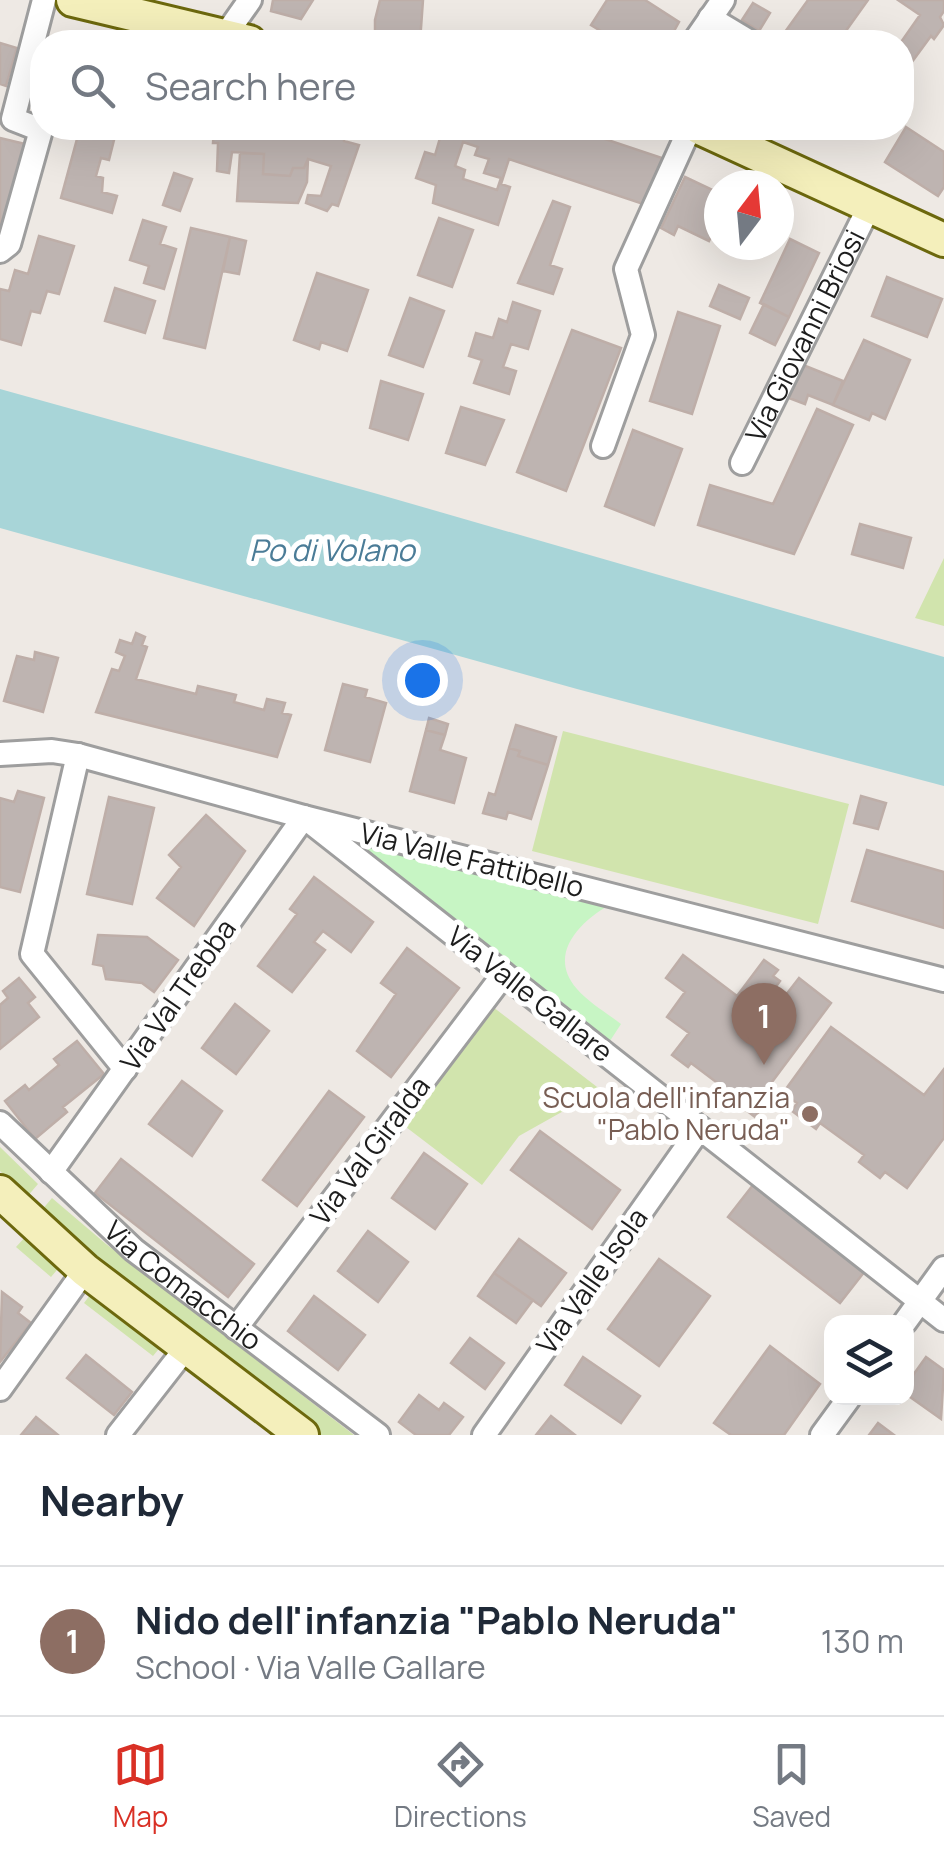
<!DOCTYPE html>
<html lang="en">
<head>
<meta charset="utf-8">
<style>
	body { margin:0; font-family:Manrope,sans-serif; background:#f6f6f7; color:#1f2937 }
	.controls { position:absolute; right:30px; bottom:30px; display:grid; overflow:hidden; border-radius:20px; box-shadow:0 10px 40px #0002 }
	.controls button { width:90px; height:90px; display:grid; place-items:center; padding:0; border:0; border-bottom:2px solid #e0e1e3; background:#fff; color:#1f2937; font:50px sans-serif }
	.compass { position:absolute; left:704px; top:170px; width:90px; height:90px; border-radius:50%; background:#fff; box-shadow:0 10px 40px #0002; rotate:16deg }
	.you { position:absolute; left:422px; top:680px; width:35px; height:35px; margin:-25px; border:8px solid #fff; border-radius:50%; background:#1a73e8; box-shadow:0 0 0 15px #1a73e833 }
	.badge { display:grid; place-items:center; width:65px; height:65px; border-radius:50%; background:#d93025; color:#fff; font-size:32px; font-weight:700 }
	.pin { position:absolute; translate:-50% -82px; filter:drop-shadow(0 2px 5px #0008) }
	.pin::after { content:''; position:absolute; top:52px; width:35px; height:30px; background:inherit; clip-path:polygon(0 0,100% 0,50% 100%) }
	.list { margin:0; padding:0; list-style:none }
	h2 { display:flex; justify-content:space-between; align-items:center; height:130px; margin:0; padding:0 40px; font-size:42px }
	h2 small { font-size:32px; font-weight:400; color:#747a83 }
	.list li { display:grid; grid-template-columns:65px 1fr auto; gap:30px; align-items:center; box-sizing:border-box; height:150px; padding:0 40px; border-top:2px solid #e0e1e3 }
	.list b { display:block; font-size:38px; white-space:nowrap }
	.list p { margin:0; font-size:32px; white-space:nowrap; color:#747a83 }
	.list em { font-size:32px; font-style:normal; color:#747a83 }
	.icon { flex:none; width:55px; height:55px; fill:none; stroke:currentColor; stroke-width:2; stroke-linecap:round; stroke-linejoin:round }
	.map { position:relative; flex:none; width:944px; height:1435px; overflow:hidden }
	.search { position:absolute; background:#fff; box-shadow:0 10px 40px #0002; left:30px; right:30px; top:30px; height:110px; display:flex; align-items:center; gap:25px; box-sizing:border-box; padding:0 35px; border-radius:40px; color:#747a83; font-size:38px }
	.sheet { height:280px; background:#fff }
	nav { display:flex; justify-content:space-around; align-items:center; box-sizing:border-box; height:140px; border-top:2px solid #e0e1e3; background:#fff; font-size:28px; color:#747a83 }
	nav a { display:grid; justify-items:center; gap:5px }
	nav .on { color:#d93025 }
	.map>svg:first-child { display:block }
	.grass { fill:#d1e4ad }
	.park { fill:#c7f5c4 }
	.water { fill:#a8d5d8 }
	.building { fill:#beb4b1; stroke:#beaea8; stroke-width:2.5; fill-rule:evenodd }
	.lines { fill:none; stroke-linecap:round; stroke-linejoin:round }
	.street-casing { stroke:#9e9e9e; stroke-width:28 }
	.secondary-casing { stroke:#6c680d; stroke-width:38 }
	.street { stroke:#fff; stroke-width:22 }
	.secondary { stroke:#f4efbb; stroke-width:32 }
	.education-dot { fill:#8d6e63; stroke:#fff; stroke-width:4 }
	.labels { text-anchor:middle; stroke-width:10; stroke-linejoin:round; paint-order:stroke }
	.street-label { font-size:28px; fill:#1d1d1d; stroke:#fff }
	.education-label { font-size:28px; fill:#785e54; stroke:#fff; text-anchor:end }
	.water-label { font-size:30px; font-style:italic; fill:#4b7c97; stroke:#fff }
</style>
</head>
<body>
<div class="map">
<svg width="944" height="1435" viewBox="0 0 944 1435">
	<rect width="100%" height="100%" fill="#eee9e4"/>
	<!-- grass -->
	<path class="grass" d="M944,558V626L915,618Z
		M563,731L849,804L818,924L532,851Z
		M493,1007L601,1090L519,1136L482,1185L402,1124Z
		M0,1147L38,1184L26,1198L0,1171Z
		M52,1198L106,1244L354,1435H321L91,1259L41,1211Z
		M27,1235L62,1264L51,1277L16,1247Z
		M93,1291L162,1345L153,1356L84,1303Z"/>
	<!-- park -->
	<path class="park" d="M333,830L613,903C581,920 546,954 577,989C589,1003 607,1013 621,1024L606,1047Z"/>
	<!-- water -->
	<path class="water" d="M0,389L374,493L944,657V786L577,689L0,528Z"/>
	<!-- building -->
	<path class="building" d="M273,0H313L301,19L271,11Z
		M380,0H423L420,42H375V20Z
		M607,0H645L679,22L668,42H619L591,25Z
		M808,0H868L838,42H800L785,32Z
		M898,0H944V11L940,17L944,25L934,39L931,36L909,66L902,61L901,42L920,15Z
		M753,3L770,13L759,31L742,20Z
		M0,43L17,48L6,86L0,84Z
		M906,127L944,152V187L938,196L885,162Z
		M80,128H117L109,160L101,158L96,176L103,178L102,192L117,196L112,213L61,198Z
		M214,128L346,129L344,141L359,145L338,206L332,204L327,211L306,203L308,195L321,196L331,166L308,159L304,168H293L290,176L263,174L264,154L232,152L229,173L217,171L218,143H213Z
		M409,128H511L523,132L526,128H572L662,158L646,205L509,159L501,184L510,187L498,225L433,203L436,185L416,178L425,152L435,155L440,138ZM463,142L478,147L475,155L489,159L484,173L501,178L497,190L463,179L465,170L455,166Z
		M0,138L29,145L0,238Z
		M240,153L264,154L263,174L290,176L293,168H304L308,159L307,182L298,203L237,201Z
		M174,173L192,179L180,211L163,205Z
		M685,177L719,193V221L709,241L678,226L674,235L661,228Z
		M553,201L570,207L550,265L562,269L553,294L518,283Z
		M439,218L473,230L452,287L418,275Z
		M143,220L166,227L160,244L176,249L164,289L144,283L149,266L130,260Z
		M191,228L230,237L205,348L164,338Z
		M39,236L74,246L59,294L47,291L40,313L31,311L21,345L0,339V289L9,291L15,270L28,274Z
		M230,237L246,241L239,274L223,271Z
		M790,239L819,253L789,317L760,303Z
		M317,273L368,290L347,351L321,342L319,349L294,340Z
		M887,277L942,299L927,337L872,316Z
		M719,285L749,298L740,319L710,306Z
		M115,288L155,301L145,333L105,321Z
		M410,298L444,311L423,367L389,355Z
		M513,302L540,311L528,349L511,344L503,367L516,371L509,394L474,383L482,360L469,356L476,333L493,338L499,319L507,322Z
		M764,304L789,317L775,345L750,333Z
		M678,312L720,326L692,414L650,401Z
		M572,330L621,348L566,491L517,472Z
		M864,340L910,360L885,419L872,413L869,420L833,405Z
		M803,365L843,381L833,405L808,395L805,404L789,398Z
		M381,381L423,394L408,440L370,428Z
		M461,407L504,420L485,465L446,453Z
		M817,409L853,425L794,554L698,525L710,485L773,504Z
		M633,430L682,449L654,525L605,506Z
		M860,524L911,538L903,568L852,554Z
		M136,633L145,637L142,645L147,647L136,679L196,694L198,686L236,695L234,702L264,710L267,699L285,703L282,713L291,715L277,757L96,712L112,669L119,671L125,656L116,652L120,640L132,644Z
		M35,652L58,658L43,712L4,701L17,656L34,660Z
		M343,684L367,690L365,697L386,703L370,762L325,750Z
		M429,718L448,724L445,735L426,730Z
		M516,725L556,737L548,765L518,756L520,751L509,748Z
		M426,730L445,735L440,750L466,758L454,803L410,791Z
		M509,748L520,751L518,756L548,765L531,819L508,812L506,819L483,813L489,793L495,795Z
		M18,791L44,798L20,892L0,887V798L14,802Z
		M861,796L886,803L878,829L854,823Z
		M109,797L154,808L132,904L87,894Z
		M206,815L245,851L194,926L157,898L181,867L169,855Z
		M867,850L944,872V928L852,901Z
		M314,877L373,922L351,952L323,931L314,942L325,950L292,992L258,966L297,914L290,909Z
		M98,935L147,937L178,960L154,992L142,983L106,979L103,966L93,964Z
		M407,948L459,988L391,1077L357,1051L396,994L381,983Z
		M683,955L737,996L764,960L778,970L773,976L780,981L772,992L782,1000L799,978L831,1003L763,1094L769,1098L755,1117L734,1101L736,1097L691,1063L688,1067L672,1055L689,1033L667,1017L685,992L666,978Z
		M19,978L35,997L28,1003L39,1017L0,1049V1005L8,998L3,991Z
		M235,1004L269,1031L236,1074L202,1048Z
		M831,1027L924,1095L944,1069V1138L907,1188L885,1172L880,1178L859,1162L864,1155L820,1123L816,1129L792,1111L797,1103L783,1093Z
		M77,1041L104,1074L63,1107L67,1112L35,1139L5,1101L25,1085L29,1090L59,1065L54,1059Z
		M182,1081L222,1111L192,1156L149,1124Z
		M329,1091L364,1117L297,1206L263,1180Z
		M540,1131L620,1190L592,1229L511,1170Z
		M424,1153L467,1184L435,1229L392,1198Z
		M121,1159L254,1264L228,1297L95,1193Z
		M753,1185L865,1271L840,1303L728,1217Z
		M368,1231L408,1262L378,1302L338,1271Z
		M519,1239L566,1273L541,1306L494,1273Z
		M659,1259L710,1296L659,1366L608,1329Z
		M494,1273L533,1300L516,1323L478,1296Z
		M2,1292L22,1307L18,1313L31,1323L0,1362Z
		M314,1296L365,1335L338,1370L288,1331Z
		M470,1338L504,1363L485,1389L451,1363Z
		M770,1346L820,1384L784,1435H731L714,1423Z
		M86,1355L132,1392L114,1415L67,1378Z
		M583,1357L640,1396L621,1423L565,1385Z
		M926,1357L944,1370L941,1419L906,1394V1385Z
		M419,1395L439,1410L444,1403L463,1417L449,1435H416L399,1422Z
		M551,1416L575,1435H536Z
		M36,1417L58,1435H21Z
		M878,1423L894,1435H869Z"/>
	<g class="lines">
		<defs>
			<g id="street">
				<path d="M710,18L750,42"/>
				<path d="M224,37L250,0"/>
				<path d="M694,42L723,0"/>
				<path d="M0,251L9,244L41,130L13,119L44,0"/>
				<path d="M603,446L643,335L626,269L690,128"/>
				<path id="s1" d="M742,463L869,207"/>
				<path d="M0,754L52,751L78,755L304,817L944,980"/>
				<path d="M78,755L32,954L125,1069"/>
				<path id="s2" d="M0,1123L134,1250L378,1435"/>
				<path d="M51,1172L304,817L944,1320"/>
				<path d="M905,1322L944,1268"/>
				<path d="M236,1328L504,974"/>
				<path d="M0,1389L85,1270"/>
				<path d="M118,1435L186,1348"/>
				<path d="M484,1435L700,1128"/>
				<path d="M822,1435L849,1398"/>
			</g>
			<path id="secondary" d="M73,0L249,42
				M700,128L944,240
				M0,1192L85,1270L302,1435"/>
		</defs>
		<!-- street casing -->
		<use href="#street" class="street-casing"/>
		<!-- secondary casing -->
		<use href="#secondary" class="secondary-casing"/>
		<!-- street -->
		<use href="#street" class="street"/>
		<!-- secondary -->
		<use href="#secondary" class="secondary"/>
	</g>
	<!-- markers -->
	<circle class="education-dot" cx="810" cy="1114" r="10"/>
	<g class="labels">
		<!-- street labels -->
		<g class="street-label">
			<text dy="10" stroke="none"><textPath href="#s1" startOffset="142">Via Giovanni Briosi</textPath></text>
			<text transform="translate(472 860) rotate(14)" y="10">Via Valle Fattibello</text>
			<text transform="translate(530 994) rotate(38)" y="10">Via Valle Gallare</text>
			<text transform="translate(178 995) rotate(-55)" y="10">Via Val Trebba</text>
			<text transform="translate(370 1151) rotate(-53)" y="10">Via Val Giralda</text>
			<text transform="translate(592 1281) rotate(-55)" y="10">Via Valle Isola</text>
			<text dy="10" stroke="none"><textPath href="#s2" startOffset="245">Via Comacchio</textPath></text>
		</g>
		<!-- education labels -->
		<g class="education-label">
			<text x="790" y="1108">Scuola dell'infanzia<tspan x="790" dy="32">"Pablo Neruda"</tspan></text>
		</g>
		<!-- water labels -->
		<g class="water-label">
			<text x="332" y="561">Po di Volano</text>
		</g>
	</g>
</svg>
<div class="controls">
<button><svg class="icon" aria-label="layers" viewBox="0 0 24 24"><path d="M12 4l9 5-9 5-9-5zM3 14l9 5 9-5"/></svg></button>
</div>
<svg class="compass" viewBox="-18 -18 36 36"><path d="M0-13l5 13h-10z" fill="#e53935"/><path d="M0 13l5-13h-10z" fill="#747a83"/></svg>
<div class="you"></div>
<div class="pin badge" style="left:764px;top:1065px;background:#8d6e63">1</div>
<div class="search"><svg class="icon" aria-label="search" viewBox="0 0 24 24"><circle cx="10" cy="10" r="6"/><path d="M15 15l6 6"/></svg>Search here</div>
</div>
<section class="sheet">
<h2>Nearby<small></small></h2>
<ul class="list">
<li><span class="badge" style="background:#8d6e63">1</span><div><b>Nido dell'infanzia &quot;Pablo Neruda&quot;</b><p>School · Via Valle Gallare</p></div><em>130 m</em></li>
</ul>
</section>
<nav>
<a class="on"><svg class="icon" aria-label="map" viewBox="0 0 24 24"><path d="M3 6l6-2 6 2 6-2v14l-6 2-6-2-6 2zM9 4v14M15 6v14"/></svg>Map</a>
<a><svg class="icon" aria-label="directions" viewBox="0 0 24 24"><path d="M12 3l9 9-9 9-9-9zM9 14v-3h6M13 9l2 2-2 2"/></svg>Directions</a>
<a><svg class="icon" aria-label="saved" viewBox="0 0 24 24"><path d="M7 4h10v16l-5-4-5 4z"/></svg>Saved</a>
</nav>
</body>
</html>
